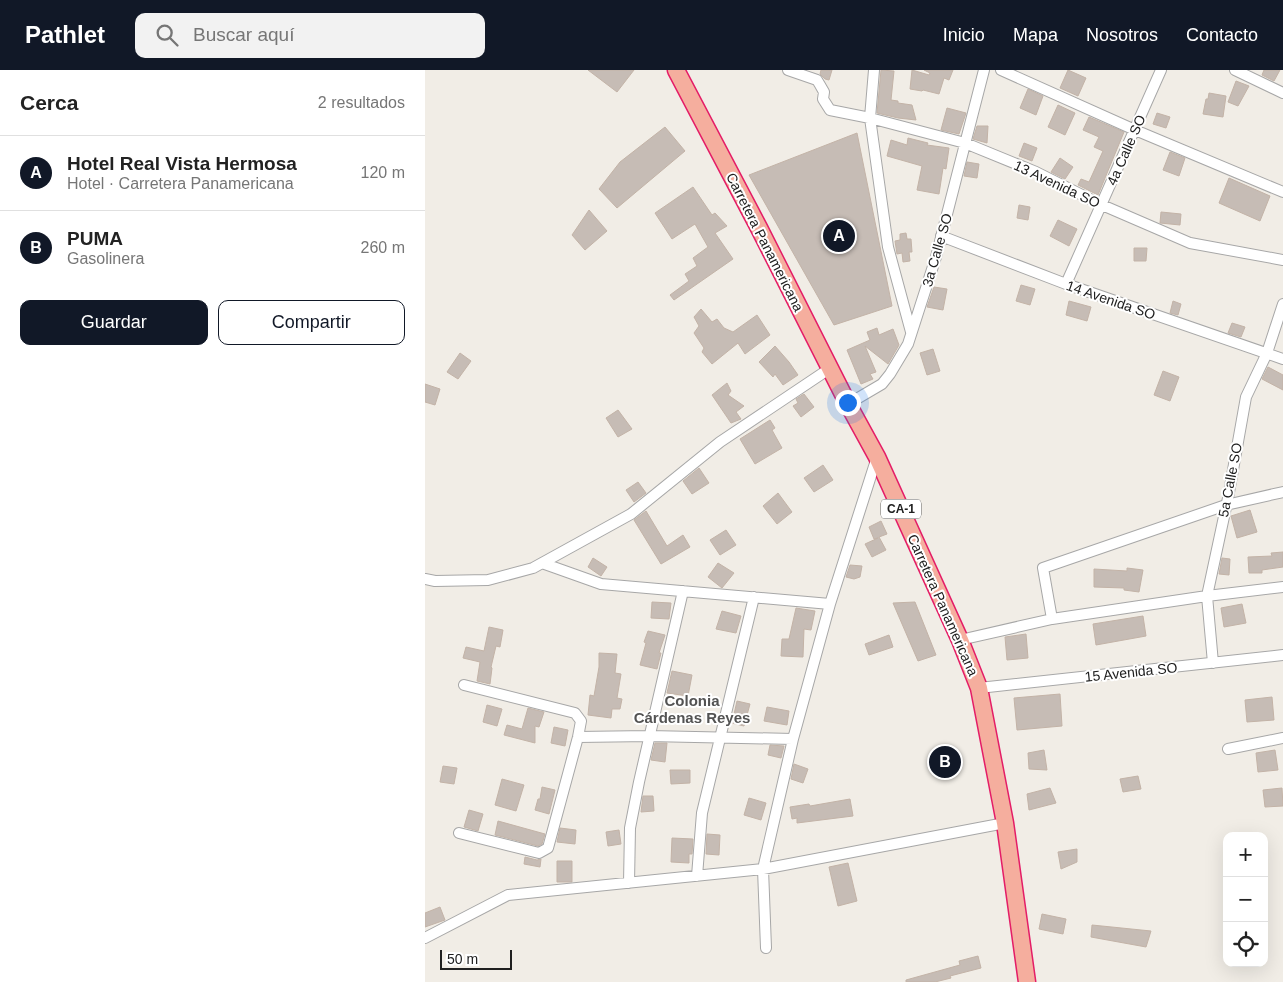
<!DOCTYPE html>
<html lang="es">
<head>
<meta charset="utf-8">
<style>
	body { margin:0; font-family:Arial,sans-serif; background:#f2f2f2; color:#222 }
	.controls { position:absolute; right:15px; bottom:15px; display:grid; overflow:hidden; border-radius:10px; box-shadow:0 5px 20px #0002 }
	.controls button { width:45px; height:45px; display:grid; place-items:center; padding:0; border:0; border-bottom:1px solid #e0e0e0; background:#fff; color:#222; font:25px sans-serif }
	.scale { position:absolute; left:15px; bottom:12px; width:72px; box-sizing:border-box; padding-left:5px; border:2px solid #202020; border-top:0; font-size:14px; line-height:18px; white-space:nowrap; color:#202020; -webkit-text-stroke:4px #fff; paint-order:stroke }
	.you { position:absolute; left:422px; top:332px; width:18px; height:18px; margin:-12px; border:4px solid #fff; border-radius:50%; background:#1a73e8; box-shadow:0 0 0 8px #1a73e833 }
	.badge { display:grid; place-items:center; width:32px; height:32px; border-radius:50%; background:#111827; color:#fff; font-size:16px; font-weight:700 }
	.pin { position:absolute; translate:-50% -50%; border:2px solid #fff; box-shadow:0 1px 5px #0006 }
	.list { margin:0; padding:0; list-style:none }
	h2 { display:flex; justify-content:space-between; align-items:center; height:65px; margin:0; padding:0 20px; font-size:21px }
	h2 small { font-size:16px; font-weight:400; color:#767676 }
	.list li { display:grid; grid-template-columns:32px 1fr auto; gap:15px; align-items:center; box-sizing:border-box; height:75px; padding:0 20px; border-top:1px solid #e0e0e0 }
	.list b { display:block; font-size:19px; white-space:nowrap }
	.list p { margin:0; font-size:16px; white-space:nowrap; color:#767676 }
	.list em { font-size:16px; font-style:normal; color:#767676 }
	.actions { display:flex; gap:10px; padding:15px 20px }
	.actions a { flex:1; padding:11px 0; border:1px solid #111827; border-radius:10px; text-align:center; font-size:18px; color:#111827 }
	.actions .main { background:#111827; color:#fff }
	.icon { flex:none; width:28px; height:28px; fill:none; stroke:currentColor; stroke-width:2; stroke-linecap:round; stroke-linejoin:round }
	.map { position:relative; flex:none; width:858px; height:912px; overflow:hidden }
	header { display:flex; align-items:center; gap:30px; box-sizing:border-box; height:70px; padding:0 25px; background:#111827; color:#fff }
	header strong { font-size:24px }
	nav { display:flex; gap:28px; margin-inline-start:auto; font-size:18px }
	.search { width:350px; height:45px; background:#f2f2f2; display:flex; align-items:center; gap:12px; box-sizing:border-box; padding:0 18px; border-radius:10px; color:#767676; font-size:19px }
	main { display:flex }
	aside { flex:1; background:#fff }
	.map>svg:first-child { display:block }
	.building { fill:#c6bcb5; stroke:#c3b3a7 }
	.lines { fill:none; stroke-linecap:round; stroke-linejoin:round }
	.minor-casing { stroke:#a7a7a7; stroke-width:12 }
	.trunk-casing { stroke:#e41d67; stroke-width:19 }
	.minor { stroke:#fff; stroke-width:10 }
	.trunk { stroke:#f5ae9e; stroke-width:16 }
	.labels { text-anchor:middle; stroke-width:4; stroke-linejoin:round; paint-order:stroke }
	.shield { fill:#fff; stroke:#636363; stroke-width:1 }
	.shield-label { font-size:12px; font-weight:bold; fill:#202020 }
	.street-label { font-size:14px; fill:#202020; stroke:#fff }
	.neighbourhood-label { font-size:15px; font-weight:bold; fill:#535353; stroke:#fff }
</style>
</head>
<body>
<header>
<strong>Pathlet</strong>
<div class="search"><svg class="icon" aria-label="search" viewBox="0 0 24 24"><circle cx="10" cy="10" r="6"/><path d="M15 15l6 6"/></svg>Buscar aquí</div>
<nav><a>Inicio</a><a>Mapa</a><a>Nosotros</a><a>Contacto</a></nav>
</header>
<main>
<aside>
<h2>Cerca<small>2 resultados</small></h2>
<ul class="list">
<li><span class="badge">A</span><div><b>Hotel Real Vista Hermosa</b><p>Hotel · Carretera Panamericana</p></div><em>120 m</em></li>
<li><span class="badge">B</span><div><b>PUMA</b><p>Gasolinera</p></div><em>260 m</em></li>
</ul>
<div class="actions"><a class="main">Guardar</a><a>Compartir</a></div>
</aside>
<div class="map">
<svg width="858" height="912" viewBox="0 0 858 912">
	<rect width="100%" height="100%" fill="#f1ede6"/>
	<!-- building -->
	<path class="building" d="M163,0H209L192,22Z
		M396,0H407L404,10L400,9L395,4Z
		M456,0L469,1L466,30L473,31V33L487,35L491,50L473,48L452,43Z
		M487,0L504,5L505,3L499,0H528L524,10L519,8L514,24L498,20L497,21L485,19Z
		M643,0L661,8L653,26L635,18Z
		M839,0H855L849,11L837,5Z
		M811,11L824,16L813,36L803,32Z
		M603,19L618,26L611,45L595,38Z
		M784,23L801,26L798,47L778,44L781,29H783Z
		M633,35L650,43L640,65L623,57Z
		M522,38L541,43L534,64L516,60Z
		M732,43L745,47L741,58L728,54Z
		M664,47L699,62L673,125L653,115L656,109L664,112L678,81L669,77L674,67L658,60Z
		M552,56H563L562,73L548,69Z
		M240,57L260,81L192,138L174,119L195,92Z
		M432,63L467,236L409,255L324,105Z
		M483,68L503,73L502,75L524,78L521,99L518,98L514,124L492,120L497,96L462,86L466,70L482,75Z
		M599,73L612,78L607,91L594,86Z
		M745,82L760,88L754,106L738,100Z
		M635,88L648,97L640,109L626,102Z
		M542,92L554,94L552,108L539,106Z
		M804,108L845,126L835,151L794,133Z
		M268,117L287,145L290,143L302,156L290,163L308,189L249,230L245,225L264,211L260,204L272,196L268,188L283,177L270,154L247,169L230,143Z
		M594,135L605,137L603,150L592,148Z
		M164,140L182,161L160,180L147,165Z
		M736,142L756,144L755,155L735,153Z
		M633,150L652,159L644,176L625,166Z
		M481,163L482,169H486L487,182H484L485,191L478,192L477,183L472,184L470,171L475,170V164Z
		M709,178H722L721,191H709Z
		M596,215L610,219L605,235L591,231Z
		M509,217L522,219L518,240L502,237Z
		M644,231L666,237L662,251L641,245Z
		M748,231L756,234L753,245L745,243Z
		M276,239L287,252L292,249L299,258L308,262L332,245L345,265L320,284L313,273L287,294L277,282L279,278L269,263L274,256L269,247Z
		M807,253L820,257L816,267L803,263Z
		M452,258L454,265L468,259L474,275L463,294L440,276L451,302L445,304L448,309L436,314L422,280L445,270L442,262Z
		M350,276L364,292L373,305L358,315L350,304L348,307L334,292Z
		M508,279L515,301L502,305L495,283Z
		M35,283L46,291L33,309L22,302Z
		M843,297L858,305V320L837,309Z
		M738,301L754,307L745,331L729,325Z
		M302,313L306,321L303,325L319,336L311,342L316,349L306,353L287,325Z
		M0,314L15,319L10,335L0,332Z
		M379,324L389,337L376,347L368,336L373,333L371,329Z
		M193,340L207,359L193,367L181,348Z
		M345,350L350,358L347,360L357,378L330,394L315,369Z
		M398,395L408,410L389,422L379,408Z
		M274,398L284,413L267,424L258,411Z
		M213,412L221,423L209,432L201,420Z
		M353,423L367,442L352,454L338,436Z
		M825,440L832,462L812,468L806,446Z
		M221,441L242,476L258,465L265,477L236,494L209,450Z
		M456,451L462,464L454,467L461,480L447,487L440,474L453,468L449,469L444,457Z
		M301,460L311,475L295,485L285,470Z
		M858,482V497L837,500V503H824L823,487L847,486L846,483Z
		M168,488L182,497L176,506L163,497Z
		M797,488L805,489L804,505L794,504Z
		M293,493L309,503L297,518L283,507Z
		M425,495L437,496L435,507L429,509L421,507Z
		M702,498L718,500L714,522L699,520V518L669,517V499L702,501Z
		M227,532L246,533L244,549L226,548Z
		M490,532L511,585L493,591L468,533Z
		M817,534L821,553L799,557L796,538Z
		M371,538L390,541L386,560L379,559L378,587L356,586L357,569H364Z
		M297,541L316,546L311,563L291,559Z
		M718,546L721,566L671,575L668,554Z
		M64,557L78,560L75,577L71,576L66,597L67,598L65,614L52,611L55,592L38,588L41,577L59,581Z
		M223,561L240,565L234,583H236L232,599L215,595L221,573L219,572Z
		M601,564L603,588L582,590L580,567Z
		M464,565L468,577L444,585L440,574Z
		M174,583L192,584L190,603L196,604L192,628L197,629L195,639H187L186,648L163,645L165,625L169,626L174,597Z
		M247,601L267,605L263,626L242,623Z
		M635,624L637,656L592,660L589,628Z
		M847,627L849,650L822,652L820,630Z
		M312,631L325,634L319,656L307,653Z
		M62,635L77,639L72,656L58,652Z
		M342,637L364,641L362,655L339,651Z
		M103,638L119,642L114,657L110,656V673L79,665L82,655L97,659Z
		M129,657L143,660L140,676L126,673Z
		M230,673H242L240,692L226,690Z
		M345,675L359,676L356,688L343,685Z
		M619,680L622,700L604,699L603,683Z
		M850,680L853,700L833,702L831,683Z
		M369,694L383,699L378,713L366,709Z
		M18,696L32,698L29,714L15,712Z
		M245,700H265V713L246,714Z
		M713,706L716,719L698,722L695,709Z
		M77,709L99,715L91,741L70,735Z
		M117,717L130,720L124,744L110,740L113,729H115Z
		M625,718L631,733L604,740L602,724Z
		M857,718L858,736L840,737L838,720Z
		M218,726H228L229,741L216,742Z
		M324,728L341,733L336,750L319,745Z
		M425,729L428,746L372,753V748L367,749L365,737L384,734L385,736Z
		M44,740L58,744L53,761L39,757Z
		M73,751L120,764L117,774L113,776L70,765Z
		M135,758L151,760L150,774L132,772Z
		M194,760L196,774L183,776L181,762Z
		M282,764L295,765L294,785L281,784Z
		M247,768L268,769L267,784H264V793L246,792Z
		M652,779V792L636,799L633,782Z
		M100,787L112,790L116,789L115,797L99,794Z
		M132,791H147V812H132Z
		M423,793L432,831L413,836L404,797Z
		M15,837L20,850L0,857V843Z
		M617,844L641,849L638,864L614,859Z
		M667,855L726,861L721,877L666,867Z
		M553,886L556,898L525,906L526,908L510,912H481V910L535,895L534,891Z"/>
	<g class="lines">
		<defs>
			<path id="minor" d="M363,0L392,10L395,15L399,22L398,29L405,40L445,48L540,73L611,102L677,135L765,173L858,190
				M449,0L445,48L463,177L486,262
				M576,0L710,60L858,122
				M810,0L858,23
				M516,166L641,214L858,289
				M641,214L736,0
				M423,334L457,314L465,304L483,274L511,187L559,0
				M117,493L176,514L405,534
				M0,509L10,511L63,510L108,498L206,444L295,372L404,299
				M627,549L618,498L801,435L858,422
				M535,570L627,549L782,526L858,517
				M788,593L782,526L803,428L821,327L842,283L858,234
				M554,618L858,585
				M153,667L224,666L368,669
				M803,679L858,668
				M34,763L114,783L123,778L153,667L156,651L150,643L39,615
				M272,806L277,743L329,527
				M204,813L205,758L214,712L258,521
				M0,868L83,825L338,799L580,753
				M341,878L338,799L368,669L405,534L452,387"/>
			<path id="trunk" d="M251,0L334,158L423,334L452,387L535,570L554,618L580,753L602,912"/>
		</defs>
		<!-- minor casing -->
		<use href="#minor" class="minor-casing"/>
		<!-- trunk casing -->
		<use href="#trunk" class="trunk-casing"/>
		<!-- minor -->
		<use href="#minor" class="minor"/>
		<!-- trunk -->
		<use href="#trunk" class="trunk"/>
	</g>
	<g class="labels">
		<!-- shield labels -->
		<rect class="shield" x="456" y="429.5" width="40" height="19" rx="4"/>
		<g class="shield-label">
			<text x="476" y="443">CA-1</text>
		</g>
		<!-- street labels -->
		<g class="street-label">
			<text transform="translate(701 80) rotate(-66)" y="5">4a Calle SO</text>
			<text transform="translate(632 114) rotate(25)" y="5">13 Avenida SO</text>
			<text transform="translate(340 172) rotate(63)" y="5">Carretera Panamericana</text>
			<text transform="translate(512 180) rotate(-74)" y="5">3a Calle SO</text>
			<text transform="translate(686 230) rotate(19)" y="5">14 Avenida SO</text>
			<text transform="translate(805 410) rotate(-79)" y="5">5a Calle SO</text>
			<text transform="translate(518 535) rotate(66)" y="5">Carretera Panamericana</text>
			<text transform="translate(706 602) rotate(-6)" y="5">15 Avenida SO</text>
		</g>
		<!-- neighbourhood labels -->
		<g class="neighbourhood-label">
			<text x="267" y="636">Colonia<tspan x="267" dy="17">Cárdenas Reyes</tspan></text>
		</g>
	</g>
</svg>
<div class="controls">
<button>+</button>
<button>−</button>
<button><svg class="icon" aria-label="locate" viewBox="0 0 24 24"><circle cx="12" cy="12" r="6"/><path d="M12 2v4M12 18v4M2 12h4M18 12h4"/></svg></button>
</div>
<div class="scale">50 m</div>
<div class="you"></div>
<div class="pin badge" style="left:414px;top:166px">A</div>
<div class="pin badge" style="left:520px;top:692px">B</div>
</div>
</main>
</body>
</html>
